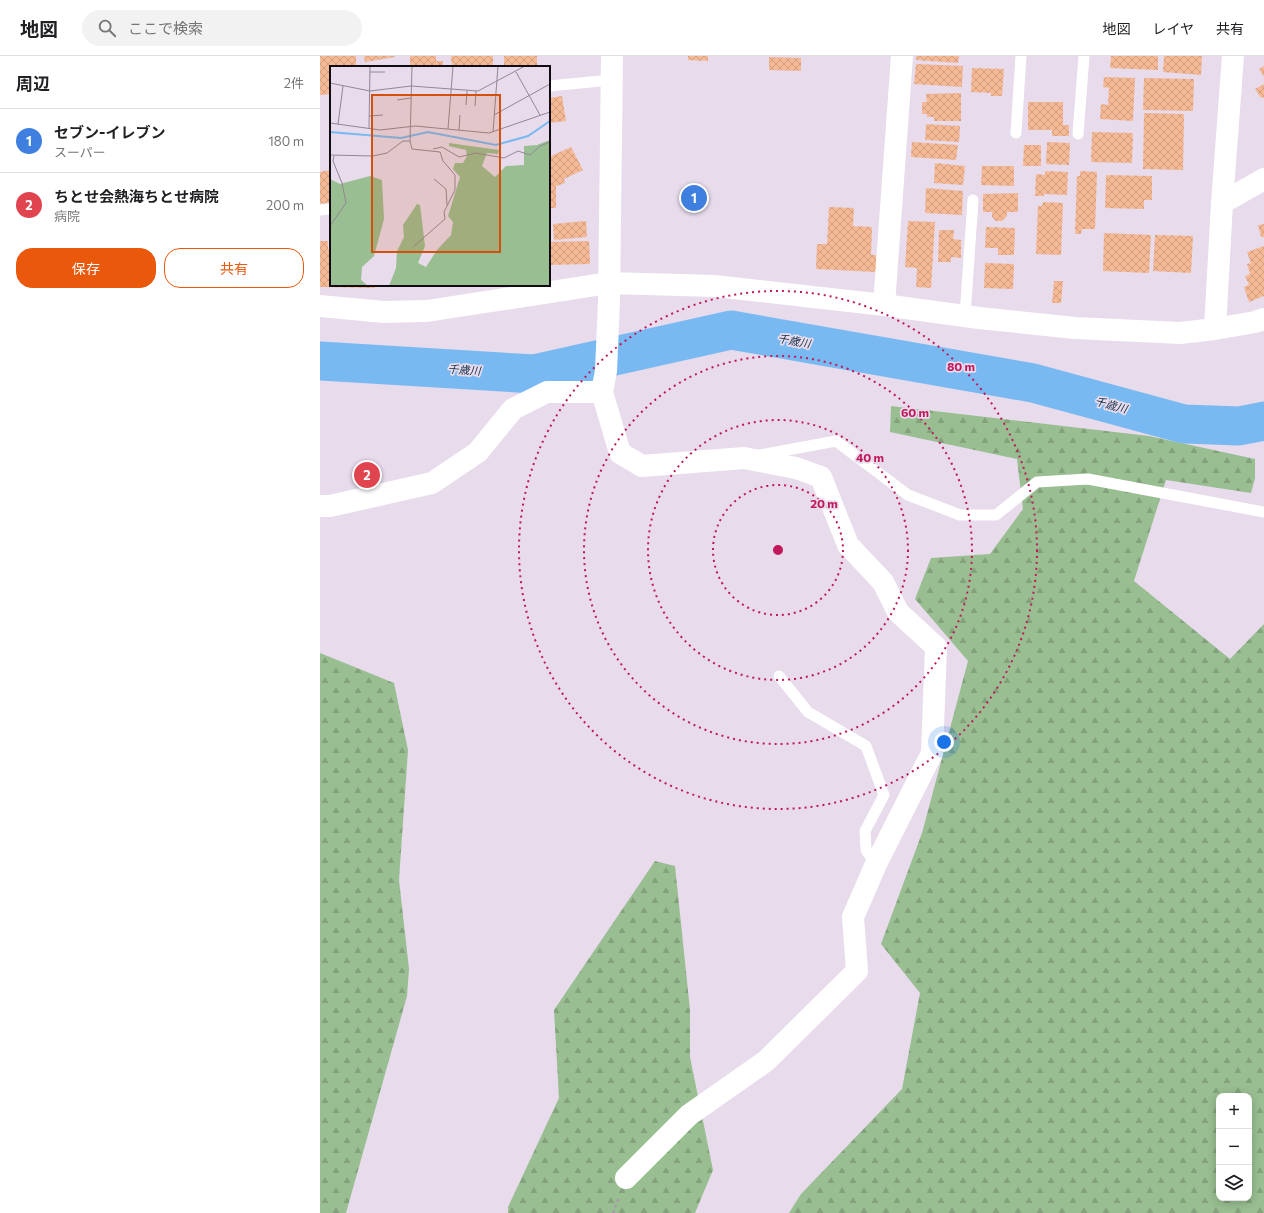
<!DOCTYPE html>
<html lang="ja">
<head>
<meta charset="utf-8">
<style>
	body { margin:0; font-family:Commissioner,"Noto Sans JP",sans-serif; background:#f2f2f2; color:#202124 }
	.controls { position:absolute; right:12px; bottom:12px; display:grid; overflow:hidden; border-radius:8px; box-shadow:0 2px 10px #0003 }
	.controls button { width:36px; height:36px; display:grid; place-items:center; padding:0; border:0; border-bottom:1px solid #e0e0e0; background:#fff; color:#202124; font:20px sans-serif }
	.you { position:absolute; left:624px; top:686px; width:14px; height:14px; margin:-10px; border:3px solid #fff; border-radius:50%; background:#1a73e8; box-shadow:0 0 0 6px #1a73e833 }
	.badge { display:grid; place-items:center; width:26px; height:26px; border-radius:50%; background:#ea580c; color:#fff; font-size:13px; font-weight:700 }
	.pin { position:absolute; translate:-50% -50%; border:2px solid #fff; box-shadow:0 1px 4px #0006 }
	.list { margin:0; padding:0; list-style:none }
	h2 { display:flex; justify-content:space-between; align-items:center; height:52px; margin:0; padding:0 16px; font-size:17px }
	h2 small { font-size:13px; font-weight:400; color:#757577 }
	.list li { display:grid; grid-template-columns:26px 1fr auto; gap:12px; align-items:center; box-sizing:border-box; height:64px; padding:0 16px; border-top:1px solid #e0e0e0 }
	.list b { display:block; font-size:15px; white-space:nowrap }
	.list p { margin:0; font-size:13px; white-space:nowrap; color:#757577 }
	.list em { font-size:13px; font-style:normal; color:#757577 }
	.actions { display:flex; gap:8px; padding:12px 16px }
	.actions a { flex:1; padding:9px 0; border:1px solid #ea580c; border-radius:16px; text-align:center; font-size:14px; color:#ea580c }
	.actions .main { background:#ea580c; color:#fff }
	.icon { flex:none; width:22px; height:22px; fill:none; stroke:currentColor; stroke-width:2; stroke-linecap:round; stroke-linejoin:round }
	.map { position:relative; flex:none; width:944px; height:1157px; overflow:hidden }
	header { display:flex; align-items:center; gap:24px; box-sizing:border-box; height:56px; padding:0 20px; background:#fff; border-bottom:1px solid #e0e0e0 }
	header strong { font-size:19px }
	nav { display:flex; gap:22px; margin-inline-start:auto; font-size:14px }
	.search { width:280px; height:36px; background:#f2f2f2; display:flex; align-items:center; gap:10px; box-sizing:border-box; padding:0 14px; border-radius:22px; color:#757577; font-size:15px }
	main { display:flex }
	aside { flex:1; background:#fff }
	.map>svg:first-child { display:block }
	.forest { fill:url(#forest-firs); fill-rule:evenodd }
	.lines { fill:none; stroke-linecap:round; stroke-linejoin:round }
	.river { stroke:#78b9f2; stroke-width:39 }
	.building { fill:url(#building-cross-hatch) }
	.path { stroke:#a49ba8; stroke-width:2.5; stroke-dasharray:3 3; stroke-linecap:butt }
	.service { stroke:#fff; stroke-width:11 }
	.minor { stroke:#fff; stroke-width:22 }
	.tertiary { stroke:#fff; stroke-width:22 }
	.ring { fill:none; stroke:#c2185b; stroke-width:2; stroke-dasharray:2 4 }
	.labels { text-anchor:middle; stroke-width:3.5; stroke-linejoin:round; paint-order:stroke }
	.water-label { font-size:11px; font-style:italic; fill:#112d44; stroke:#e7dbec }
	.inset-river { fill:none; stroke:#78b9f2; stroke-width:2 }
	.inset-road { fill:none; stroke:#918894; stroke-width:1 }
	.view { fill:#d2510c; fill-opacity:0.15; stroke:#d2510c; stroke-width:2 }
	.inset-edge { fill:none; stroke:#100c11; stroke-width:2 }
	.centre { fill:#c2185b; stroke:#e7dbec; stroke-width:2 }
	.ring-label { font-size:12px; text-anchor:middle; font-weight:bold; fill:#c2185b; stroke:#e7dbec; stroke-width:3.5; stroke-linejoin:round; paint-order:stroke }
</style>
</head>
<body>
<header>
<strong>地図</strong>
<div class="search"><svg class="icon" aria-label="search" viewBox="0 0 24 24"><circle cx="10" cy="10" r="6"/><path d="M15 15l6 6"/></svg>ここで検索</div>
<nav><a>地図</a><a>レイヤ</a><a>共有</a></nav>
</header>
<main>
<aside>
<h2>周辺<small>2件</small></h2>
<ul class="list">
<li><span class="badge" style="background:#3f7fe0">1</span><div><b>セブン-イレブン</b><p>スーパー</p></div><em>180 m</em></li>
<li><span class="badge" style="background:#e0444e">2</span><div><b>ちとせ会熱海ちとせ病院</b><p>病院</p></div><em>200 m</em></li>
</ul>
<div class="actions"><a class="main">保存</a><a>共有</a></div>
</aside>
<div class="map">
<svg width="944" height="1157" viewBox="0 0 944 1157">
	<defs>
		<pattern id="forest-firs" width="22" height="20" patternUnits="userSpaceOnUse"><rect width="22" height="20" fill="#99be91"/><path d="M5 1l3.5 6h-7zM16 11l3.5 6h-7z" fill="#83a27c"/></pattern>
		<pattern id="building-cross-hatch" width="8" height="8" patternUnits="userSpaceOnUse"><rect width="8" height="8" fill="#f5ba95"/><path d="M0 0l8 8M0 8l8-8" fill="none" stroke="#d19f7f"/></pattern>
	</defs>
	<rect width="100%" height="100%" fill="#e7dbec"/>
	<!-- forest -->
	<path class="forest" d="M571,350L829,380L935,403V422L931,437L846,424L814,525L910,603L944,568V1157H469L481,1138L582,1033L600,937L561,888L602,777L648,605L595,543L611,502L670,498L703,453L697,403L570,376ZM899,1040H929V1142H899Z
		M0,597L74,627L88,694L79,824L89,913L87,940L26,1157H0Z
		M335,805L355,810L370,954V1001L393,1114L375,1157H188V1151L239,1042L234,954Z"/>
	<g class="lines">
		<!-- river -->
		<path class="river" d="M0,305L214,318L411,274L713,327L864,368L919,370L944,365"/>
	</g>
	<!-- building -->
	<path class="building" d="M0,0H36V11H11V38L0,39Z
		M44,0H75V1L45,6Z
		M90,0H116V5H123V11H90Z
		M131,0H173V9L160,11H132Z
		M184,0H217V11H184Z
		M368,0H388V5L368,4Z
		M596,0H639L638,7L596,4Z
		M791,0H838V14L790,12Z
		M844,0H882L881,19L843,16Z
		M449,1L481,2V15L449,14Z
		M596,8L643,10L642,31L594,28Z
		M79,9V11H69V10Z
		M944,10V21L939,13Z
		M652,12L684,13L682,40H671V37L651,36Z
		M784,21L815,22L813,65L780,63L781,48L788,49L789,32L783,31Z
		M824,22L874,23L873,55L823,54Z
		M944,28V41L941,42L935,33Z
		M641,37V65H614V61H607V58H602V46H607L606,38Z
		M242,40L246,65L229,67V42Z
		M708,46H743V69H749V80H732V74H708Z
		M824,57L864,58L863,114L823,113Z
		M606,68L640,70L639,86L605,84Z
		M772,76L813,77L812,107L771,106Z
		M592,86L638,89L636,104L591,101Z
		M727,86L750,87L749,109L726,108Z
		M704,89H721V110H703Z
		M251,91L263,114L244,123L245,127L236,130V152H229V101Z
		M615,107L645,110L643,129L614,127Z
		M662,110H694V130L661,129Z
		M11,114V146L0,148V116Z
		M725,115L748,116L747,139L724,138V140H715L716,118L725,119Z
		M760,115L777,116L775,173H762L761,178H755L757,120H760Z
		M786,119L832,120V144H824V153L785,152Z
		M606,132L643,135L642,159L605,157Z
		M698,137V156H687V160L682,165H676L672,161V156H663V138Z
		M723,146L743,147L741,199L716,198L718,150H722Z
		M509,151L534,152L533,170L552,171L551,199H556V216L496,213L497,188H507Z
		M266,165L267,181L234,184L233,168Z
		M588,165L615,166L611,232L596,231L597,212L585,211Z
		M944,168V181H941L938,169Z
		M666,171L695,172L694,199H678V192H665Z
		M619,174H634L633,183L641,184V202L631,201V206H618Z
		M784,177L831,179L829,217L783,215Z
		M835,179L873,180L871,217L833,215Z
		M0,185H8V193H11V229H55V232L0,231Z
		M269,185L270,208L229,209V186Z
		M944,190V240L929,246L924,231L929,229L925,220L930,218L927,208L931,207L927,196Z
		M665,207L694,208L693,233L664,232Z
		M734,225H743L741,247H732Z"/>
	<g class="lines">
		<!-- path -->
		<path class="path" d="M293,1157L299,1141"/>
		<!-- service -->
		<path class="service" d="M229,30L291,24
			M696,77L701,0
			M758,78L764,0
			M0,154L11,153
			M645,260L653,144
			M440,399L516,385L588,439L640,459H676L717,426L768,423L944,456
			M459,620L488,656L546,690L564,739L545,775L546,794L556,808"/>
		<!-- minor -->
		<path class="minor" d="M902,147L944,123
			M289,245L286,315L282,336L300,397L322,410L424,402L476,412L501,421L528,489L563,526L578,556L616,591L612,697L556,808L533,861L537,915L446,1005L369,1059L306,1122
			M564,249L582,0
			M0,450H10L112,427L158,396L193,353L227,336H282"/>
		<!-- tertiary -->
		<path class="tertiary" d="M289,245L292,0
			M0,250L64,256L107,255L289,227L395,230L564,249L659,262L755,272L860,277L895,273L935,266L944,263
			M895,273L902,147L913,0"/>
	</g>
	<!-- distance rings -->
	<g class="ring">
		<circle cx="458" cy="494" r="65"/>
		<circle cx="458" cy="494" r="130"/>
		<circle cx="458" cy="494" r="194"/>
		<circle cx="458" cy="494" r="259"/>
	</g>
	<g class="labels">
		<!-- water labels -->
		<g class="water-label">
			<text transform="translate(474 285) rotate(10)" y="4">千歳川</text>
			<text transform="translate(144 314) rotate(4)" y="4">千歳川</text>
			<text transform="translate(791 349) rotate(15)" y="4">千歳川</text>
		</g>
	</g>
	<!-- overview -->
	<g transform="translate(10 10)">
		<rect width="220" height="220" fill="#e7dbec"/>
		<path d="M220,74V220H59L66,202L67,185L74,171L73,159L87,138L90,139L95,180L88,197L96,201L107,184L121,169L123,156L118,150L130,111L123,103L125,97H133L137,90L136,84L119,80V77L169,84L168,88L157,87L152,100L165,111L176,100L194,99V80L207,79ZM40,110L52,114L54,153L44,190L32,201L31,214L38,220H0V113L10,118Z" fill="#99be91"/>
		<path class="inset-river" d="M0,66L71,72L98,66L166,79L198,70L220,55"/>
		<path class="inset-road" d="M82,0L80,75L82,83L110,86L113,95L125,109V124L114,146L115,153L83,181M40,6H55M186,6L210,49M0,17L40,25L81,20L148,25L195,0M67,34L81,32M136,39L137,25M145,40L146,25M164,49L220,18M39,50L53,49M0,57L50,64L85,60L159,67L220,46M8,58L13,20M39,63L40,0M118,63L123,0M129,64L130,49M163,66L168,0M103,83L112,81L129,91L146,87L174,92L188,85L200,89L210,80L220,76M0,89L43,90L57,87L73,75H80M104,113L116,123L117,139M0,160L16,137L12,117L3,95L4,90"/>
		<path class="view" d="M42,29H170V186H42Z"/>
		<rect width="220" height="220" class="inset-edge"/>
	</g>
	<circle cx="458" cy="494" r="6" class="centre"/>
	<g class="ring-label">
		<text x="641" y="315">80 m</text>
		<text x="595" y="361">60 m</text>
		<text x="550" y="406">40 m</text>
		<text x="504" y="452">20 m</text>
	</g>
</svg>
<div class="controls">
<button>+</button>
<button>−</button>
<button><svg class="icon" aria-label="layers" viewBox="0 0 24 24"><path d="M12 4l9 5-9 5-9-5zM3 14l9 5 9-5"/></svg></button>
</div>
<div class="you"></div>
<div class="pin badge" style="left:374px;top:142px;background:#3f7fe0">1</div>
<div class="pin badge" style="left:47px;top:419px;background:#e0444e">2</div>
</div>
</main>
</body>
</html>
